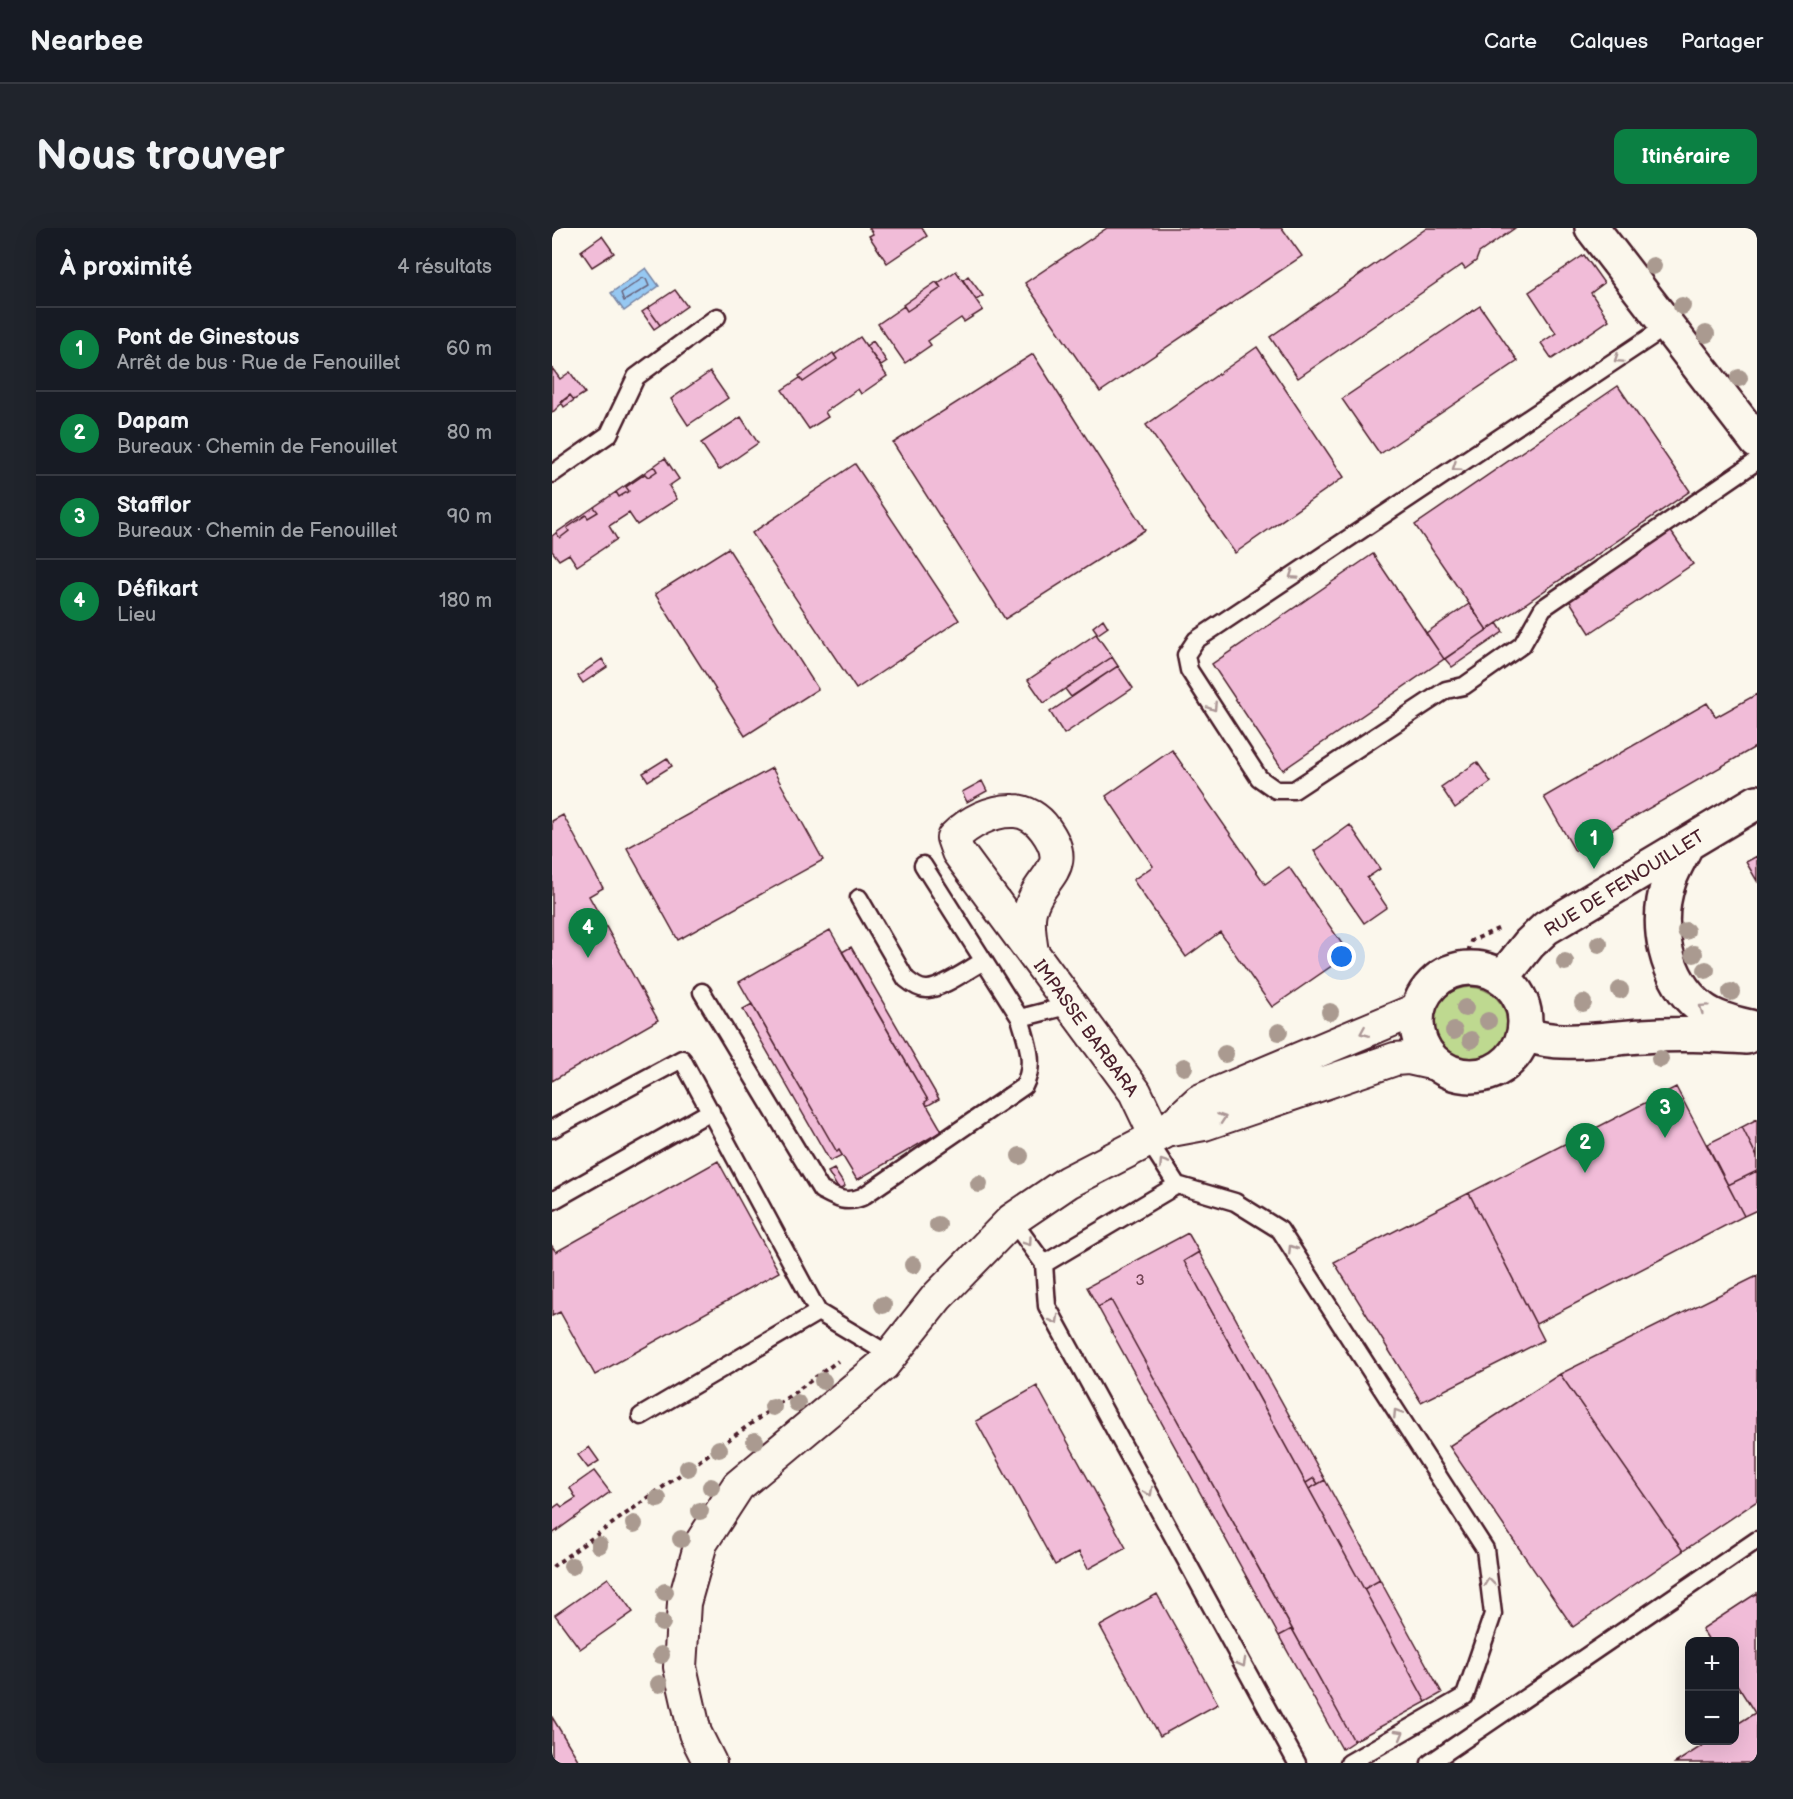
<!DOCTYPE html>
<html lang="fr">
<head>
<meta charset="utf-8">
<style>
	body { margin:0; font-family:"Balsamiq Sans",sans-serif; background:#20242c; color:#f1f3f6 }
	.controls { position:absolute; right:18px; bottom:18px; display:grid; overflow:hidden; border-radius:12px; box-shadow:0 6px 24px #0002 }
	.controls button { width:54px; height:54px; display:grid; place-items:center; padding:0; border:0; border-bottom:2px solid #363941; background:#171b24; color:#f1f3f6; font:30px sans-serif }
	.you { position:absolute; left:790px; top:729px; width:21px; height:21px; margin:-15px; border:4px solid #fff; border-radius:50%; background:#1a73e8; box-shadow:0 0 0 9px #1a73e833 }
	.badge { display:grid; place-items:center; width:39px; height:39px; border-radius:50%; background:#0b8043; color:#fff; font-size:20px; font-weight:700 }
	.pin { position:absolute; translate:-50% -50px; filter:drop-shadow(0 2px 3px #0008) }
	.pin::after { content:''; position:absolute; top:32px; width:21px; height:18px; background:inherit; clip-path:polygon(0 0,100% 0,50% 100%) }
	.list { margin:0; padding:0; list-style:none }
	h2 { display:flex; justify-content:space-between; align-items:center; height:78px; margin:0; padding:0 24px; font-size:26px }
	h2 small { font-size:20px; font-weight:400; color:#9ea1a6 }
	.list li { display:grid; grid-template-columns:39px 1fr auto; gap:18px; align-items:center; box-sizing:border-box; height:84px; padding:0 24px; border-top:2px solid #363941 }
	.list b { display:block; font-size:22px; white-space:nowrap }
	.list p { margin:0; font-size:20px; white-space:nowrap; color:#9ea1a6 }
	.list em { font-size:20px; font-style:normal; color:#9ea1a6 }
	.map { position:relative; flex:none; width:1205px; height:1535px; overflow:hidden; border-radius:12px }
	header { display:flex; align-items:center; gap:36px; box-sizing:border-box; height:84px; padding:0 30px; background:#171b24; border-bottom:2px solid #363941 }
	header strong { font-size:28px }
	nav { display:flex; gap:33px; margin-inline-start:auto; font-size:21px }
	.intro { display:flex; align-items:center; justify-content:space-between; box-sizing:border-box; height:144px; padding:0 36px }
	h1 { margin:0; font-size:42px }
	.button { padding:15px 27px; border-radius:12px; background:#0b8043; color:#fff; font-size:21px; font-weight:700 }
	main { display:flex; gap:36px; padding:0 36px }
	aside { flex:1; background:#171b24; border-radius:12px; box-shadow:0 6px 24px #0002 }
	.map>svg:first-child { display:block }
	.green { fill:#bed990; stroke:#847c5e; stroke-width:1.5 }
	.water { fill:#96c8f2; stroke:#7884a2; stroke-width:1.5 }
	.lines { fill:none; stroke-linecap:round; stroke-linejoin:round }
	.shore { stroke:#68637b; stroke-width:1.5 }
	.building { fill:#f1bcd8; stroke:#4a1f2b; stroke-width:1.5 }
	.service-casing { stroke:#4a1f2b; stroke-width:21 }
	.minor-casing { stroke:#4a1f2b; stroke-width:36 }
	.tertiary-casing { stroke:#4a1f2b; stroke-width:38 }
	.path { stroke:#4a1f2b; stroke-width:4; stroke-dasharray:4.5 4.5; stroke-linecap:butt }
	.service { stroke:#fbf7ec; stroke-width:16 }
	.minor { stroke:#fbf7ec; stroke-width:32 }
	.tertiary { stroke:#fbf7ec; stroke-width:33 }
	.tree { fill:#aa9a90 }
	.oneway { stroke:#ab9695 }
	.labels { text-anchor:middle; stroke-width:4.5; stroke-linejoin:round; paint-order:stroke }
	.number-label { font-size:15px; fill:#744656 }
	.street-label { font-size:18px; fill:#4a1f2b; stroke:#fbf7ec }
</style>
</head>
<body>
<header>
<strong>Nearbee</strong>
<nav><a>Carte</a><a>Calques</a><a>Partager</a></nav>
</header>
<div class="intro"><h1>Nous trouver</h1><a class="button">Itinéraire</a></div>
<main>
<aside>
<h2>À proximité<small>4 résultats</small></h2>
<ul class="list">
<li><span class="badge">1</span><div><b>Pont de Ginestous</b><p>Arrêt de bus · Rue de Fenouillet</p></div><em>60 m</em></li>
<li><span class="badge">2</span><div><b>Dapam</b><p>Bureaux · Chemin de Fenouillet</p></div><em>80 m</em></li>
<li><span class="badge">3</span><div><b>Stafflor</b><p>Bureaux · Chemin de Fenouillet</p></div><em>90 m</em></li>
<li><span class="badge">4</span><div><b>Défikart</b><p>Lieu</p></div><em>180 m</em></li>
</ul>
</aside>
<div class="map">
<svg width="1205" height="1535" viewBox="0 0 1205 1535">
	<rect width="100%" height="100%" fill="#fbf7ec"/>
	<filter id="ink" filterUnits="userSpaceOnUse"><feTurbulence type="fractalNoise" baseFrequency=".0167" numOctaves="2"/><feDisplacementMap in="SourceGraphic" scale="12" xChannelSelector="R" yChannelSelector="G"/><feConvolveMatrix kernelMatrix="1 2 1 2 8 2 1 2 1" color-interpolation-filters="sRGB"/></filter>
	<g filter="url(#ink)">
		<!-- green -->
		<path class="green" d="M881 796a37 37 0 1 1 74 0a37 37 0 1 1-74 0Z"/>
		<!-- water -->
		<path class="water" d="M94,40L107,58L72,83L59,65Z"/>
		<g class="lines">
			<!-- shore -->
			<path class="shore" d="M91,50L94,51L97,58L72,73L69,65Z"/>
		</g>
		<!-- building -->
		<path class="building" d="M317,0H370L375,8L335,35L317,8L321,6Z
			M555,0H730L750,28L548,164L473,55Z
			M875,0H963L927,25L924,33L913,41L910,37L746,150L718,109Z
			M50,8L62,25L40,39L29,23Z
			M1032,27L1052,55L1039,65L1057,92L1000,131L989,115L1004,105L977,64Z
			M404,43L431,82L412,94L409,90L403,94L376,113L379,117L353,135L326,96L352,78L355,83L389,60L386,55Z
			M416,48L431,68L424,72L411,52Z
			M384,54L389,60L355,83L351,77Z
			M123,62L135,78L108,97L96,80Z
			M928,78L966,133L828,226L790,171Z
			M96,80L108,97L102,101L90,84Z
			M308,109L335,148L309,166L306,161L273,184L276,189L257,201L230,162L248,150L251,154L285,131L282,127Z
			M321,113L335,134L329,138L314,118Z
			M705,119L792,249L683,325L594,197Z
			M281,125L285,131L251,154L247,148Z
			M481,126L593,302L453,391L341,215Z
			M0,140L8,151L18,144L33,165L22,172L18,167L0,185Z
			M158,144L176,170L136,197L119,171Z
			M1066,158L1138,263L935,402L863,297Z
			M18,167L22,172L12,179L9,174Z
			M189,189L206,215L167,242L149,215Z
			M113,230L127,251L117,258L125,271L85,297L77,285L57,298L65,311L25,338L17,326L7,332L0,323V308L4,305L8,310L17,303L15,300L34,287L36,290L46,284L42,279L64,264L67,269L77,263L74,259L93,246L96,249L105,243L102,238Z
			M303,236L407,392L304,461L200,305Z
			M102,238L105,243L96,249L93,246L74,259L77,263L67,269L64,264Z
			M42,279L46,284L36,290L34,287L15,300L17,303L8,310L4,305Z
			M1118,302L1141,336L1038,405L1017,372Z
			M176,320L266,461L193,508L103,366Z
			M821,326L892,431L731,542L660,436Z
			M917,376L935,402L892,431L874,405Z
			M551,391L556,399L546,406L541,399Z
			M945,395L951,404L900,439L893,431Z
			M544,406L560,429L492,475L476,452Z
			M560,429L566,438L519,469L513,461Z
			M50,431L55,439L31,455L26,448Z
			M566,438L581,460L512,506L498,484Z
			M1205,466V518L1023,623L992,569L1155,475L1164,489Z
			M620,522L713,656L737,639L797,726L720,779L668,704L634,729L581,652L601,638L554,568Z
			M115,530L120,538L96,553L91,545Z
			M925,534L939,554L903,580L889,559Z
			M220,540L271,632L126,712L75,620Z
			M430,553L435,563L415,574L410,564Z
			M11,587L51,660L37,668L106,792L0,853V593Z
			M798,597L828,641L815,650L835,679L812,695L762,623Z
			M1205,628V653L1194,634Z
			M278,702L376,872L373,874L390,903L305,952L287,922L285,924L187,754Z
			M299,719L387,871L375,878L373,874L376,872L290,724Z
			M200,776L285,924L287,922L290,927L278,933L191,781Z
			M1124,859L1192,988L984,1096L917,965Z
			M1205,891V929L1190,899Z
			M1190,899L1205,929V943L1176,957L1155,916Z
			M166,933L227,1044L43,1147L8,1084L0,1088V1018L4,1024Z
			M282,941L293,958L287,962L276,944Z
			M1205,943V982L1192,988L1176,957Z
			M917,965L992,1112L869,1174L782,1034Z
			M636,1005L647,1024L632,1033L874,1474L802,1513L559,1072L546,1079L535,1059Z
			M647,1024L773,1252L766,1256L762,1250L754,1255L632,1033Z
			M1205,1048V1273L1131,1323L1008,1146Z
			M559,1072L740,1401L727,1408L546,1079Z
			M1008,1146L1131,1323L1021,1399L897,1218Z
			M485,1158L574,1320L536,1341L527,1324L503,1337L424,1193Z
			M37,1219L47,1233L36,1240L26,1227Z
			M42,1243L58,1264L0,1306V1281L7,1276L10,1279L24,1270L18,1260Z
			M762,1250L766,1256L757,1261L754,1255Z
			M773,1252L828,1352L812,1361L757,1261Z
			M56,1350L81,1384L28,1421L3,1387Z
			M828,1352L890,1465L874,1474L812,1361Z
			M1205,1365V1535H1123L1159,1512H1182V1498L1203,1485L1182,1452V1414H1158L1150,1401Z
			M605,1366L666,1476L608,1508L548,1398Z
			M740,1401L802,1513L790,1521L727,1408Z
			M0,1489L28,1535H0Z"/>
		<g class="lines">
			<defs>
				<path id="service" d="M1115,98L644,412L634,427L637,442L707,550L724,562H742L894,462L912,458L970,417L991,380L1205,233
					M0,246L57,206L84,149L165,89
					M371,637L468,790
					M307,670L354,751C360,756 368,762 376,761C391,760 418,740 432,733
					M150,764L269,962C284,970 293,976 310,969L472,858C484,834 475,815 468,790L519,777
					M0,901L130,831L266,1084
					M596,912L625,957L683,974L728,1002L933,1321L941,1386L913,1468L797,1535
					M0,973L159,883
					M460,992L492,1036L495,1078L745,1535
					M492,1036L625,957
					M89,1188L266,1084L338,1127
					M878,1535L1205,1312"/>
				<path id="minor" d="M480,724C478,710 475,696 478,683C486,647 523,642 493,601C486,591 474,583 462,583C440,582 417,594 401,610L406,624L583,864L604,908
					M614,903L652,896L843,831L856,830L883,836
					M158,1535L143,1505L128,1439L132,1375L149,1315L186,1258L331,1137L385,1069L460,992L516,954L613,904L647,873L866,781"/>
				<path id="tertiary" d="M1040,0L1205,214
					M1135,616C1129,628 1121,641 1117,653C1102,697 1113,751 1149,780C1164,792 1187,796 1205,801
					M865 794a54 54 0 1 1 108 0a54 54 0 1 1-108 0Z
					M950,750L977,716L994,700L1205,574
					M972,806C1011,820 1051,810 1091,808C1126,805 1159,807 1194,809"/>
			</defs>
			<!-- service casing -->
			<use href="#service" class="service-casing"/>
			<!-- minor casing -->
			<use href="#minor" class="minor-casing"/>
			<!-- tertiary casing -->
			<use href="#tertiary" class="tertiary-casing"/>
			<!-- path -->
			<path class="path" d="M912,741L919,713L950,699
				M0,1339L286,1133"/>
			<!-- service -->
			<use href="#service" class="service"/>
			<!-- minor -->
			<use href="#minor" class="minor"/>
			<!-- tertiary -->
			<use href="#tertiary" class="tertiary"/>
		</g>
		<!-- trees -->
		<g class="tree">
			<circle cx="1101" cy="38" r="9"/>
			<circle cx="1130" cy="78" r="9"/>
			<circle cx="1154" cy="106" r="9"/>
			<circle cx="1187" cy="150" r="9"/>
			<circle cx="1134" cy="703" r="9"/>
			<circle cx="1047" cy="716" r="9"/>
			<circle cx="1142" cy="726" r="9"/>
			<circle cx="1013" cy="734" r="9"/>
			<circle cx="1154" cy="742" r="9"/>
			<circle cx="1068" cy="762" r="9"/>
			<circle cx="1179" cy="764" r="9"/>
			<circle cx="1031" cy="775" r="9"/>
			<circle cx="913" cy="780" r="9"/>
			<circle cx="778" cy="784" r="9"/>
			<circle cx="936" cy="793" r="9"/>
			<circle cx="902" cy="803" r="9"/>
			<circle cx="727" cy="804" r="9"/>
			<circle cx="919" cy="812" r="9"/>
			<circle cx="673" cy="826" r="9"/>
			<circle cx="1108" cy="831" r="9"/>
			<circle cx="632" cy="839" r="9"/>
			<circle cx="468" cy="928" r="9"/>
			<circle cx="427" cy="956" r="9"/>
			<circle cx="386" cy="997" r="9"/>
			<circle cx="361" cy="1037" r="9"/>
			<circle cx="331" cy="1077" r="9"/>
			<circle cx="271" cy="1153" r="9"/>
			<circle cx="245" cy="1175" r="9"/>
			<circle cx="221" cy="1179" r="9"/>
			<circle cx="203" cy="1213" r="9"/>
			<circle cx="167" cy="1221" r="9"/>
			<circle cx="136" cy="1240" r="9"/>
			<circle cx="159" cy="1259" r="9"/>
			<circle cx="106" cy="1271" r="9"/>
			<circle cx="148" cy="1283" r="9"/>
			<circle cx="82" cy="1296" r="9"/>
			<circle cx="129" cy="1311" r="9"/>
			<circle cx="47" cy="1317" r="9"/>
			<circle cx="20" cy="1338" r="9"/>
			<circle cx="113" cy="1364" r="9"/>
			<circle cx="110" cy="1395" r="9"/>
			<circle cx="109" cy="1427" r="9"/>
			<circle cx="107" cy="1456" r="9"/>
		</g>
		<!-- one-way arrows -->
		<defs><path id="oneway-chevron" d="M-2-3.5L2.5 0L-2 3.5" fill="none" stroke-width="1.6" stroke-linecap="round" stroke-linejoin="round" transform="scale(1.5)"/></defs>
		<g class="oneway">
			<use href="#oneway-chevron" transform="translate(1066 131) rotate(146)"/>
			<use href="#oneway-chevron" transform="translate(904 239) rotate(146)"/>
			<use href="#oneway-chevron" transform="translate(741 347) rotate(146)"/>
			<use href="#oneway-chevron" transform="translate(661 479) rotate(57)"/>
			<use href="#oneway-chevron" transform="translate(1151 780) rotate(-145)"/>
			<use href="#oneway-chevron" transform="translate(812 804) rotate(157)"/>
			<use href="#oneway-chevron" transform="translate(670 890) rotate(-19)"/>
			<use href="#oneway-chevron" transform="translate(611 935) rotate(-123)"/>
			<use href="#oneway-chevron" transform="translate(476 1014) rotate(54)"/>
			<use href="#oneway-chevron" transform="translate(740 1021) rotate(-123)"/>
			<use href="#oneway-chevron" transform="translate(503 1092) rotate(61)"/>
			<use href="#oneway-chevron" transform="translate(845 1185) rotate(-123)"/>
			<use href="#oneway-chevron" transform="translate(597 1264) rotate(61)"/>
			<use href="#oneway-chevron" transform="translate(937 1354) rotate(-97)"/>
			<use href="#oneway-chevron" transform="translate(690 1435) rotate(61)"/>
			<use href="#oneway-chevron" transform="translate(848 1506) rotate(-30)"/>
		</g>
	</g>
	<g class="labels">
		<!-- number labels -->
		<g class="number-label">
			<text x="588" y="1057">3</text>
		</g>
		<!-- street labels -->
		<g class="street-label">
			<text transform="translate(1072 655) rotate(-32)" y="6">RUE DE FENOUILLET</text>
			<text transform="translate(534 800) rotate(54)" y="6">IMPASSE BARBARA</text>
		</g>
	</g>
</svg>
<div class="controls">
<button>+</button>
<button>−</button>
</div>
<div class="you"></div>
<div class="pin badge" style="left:1042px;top:641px">1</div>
<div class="pin badge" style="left:1033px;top:945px">2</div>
<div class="pin badge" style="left:1113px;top:910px">3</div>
<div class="pin badge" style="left:36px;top:730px">4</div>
</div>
</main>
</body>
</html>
